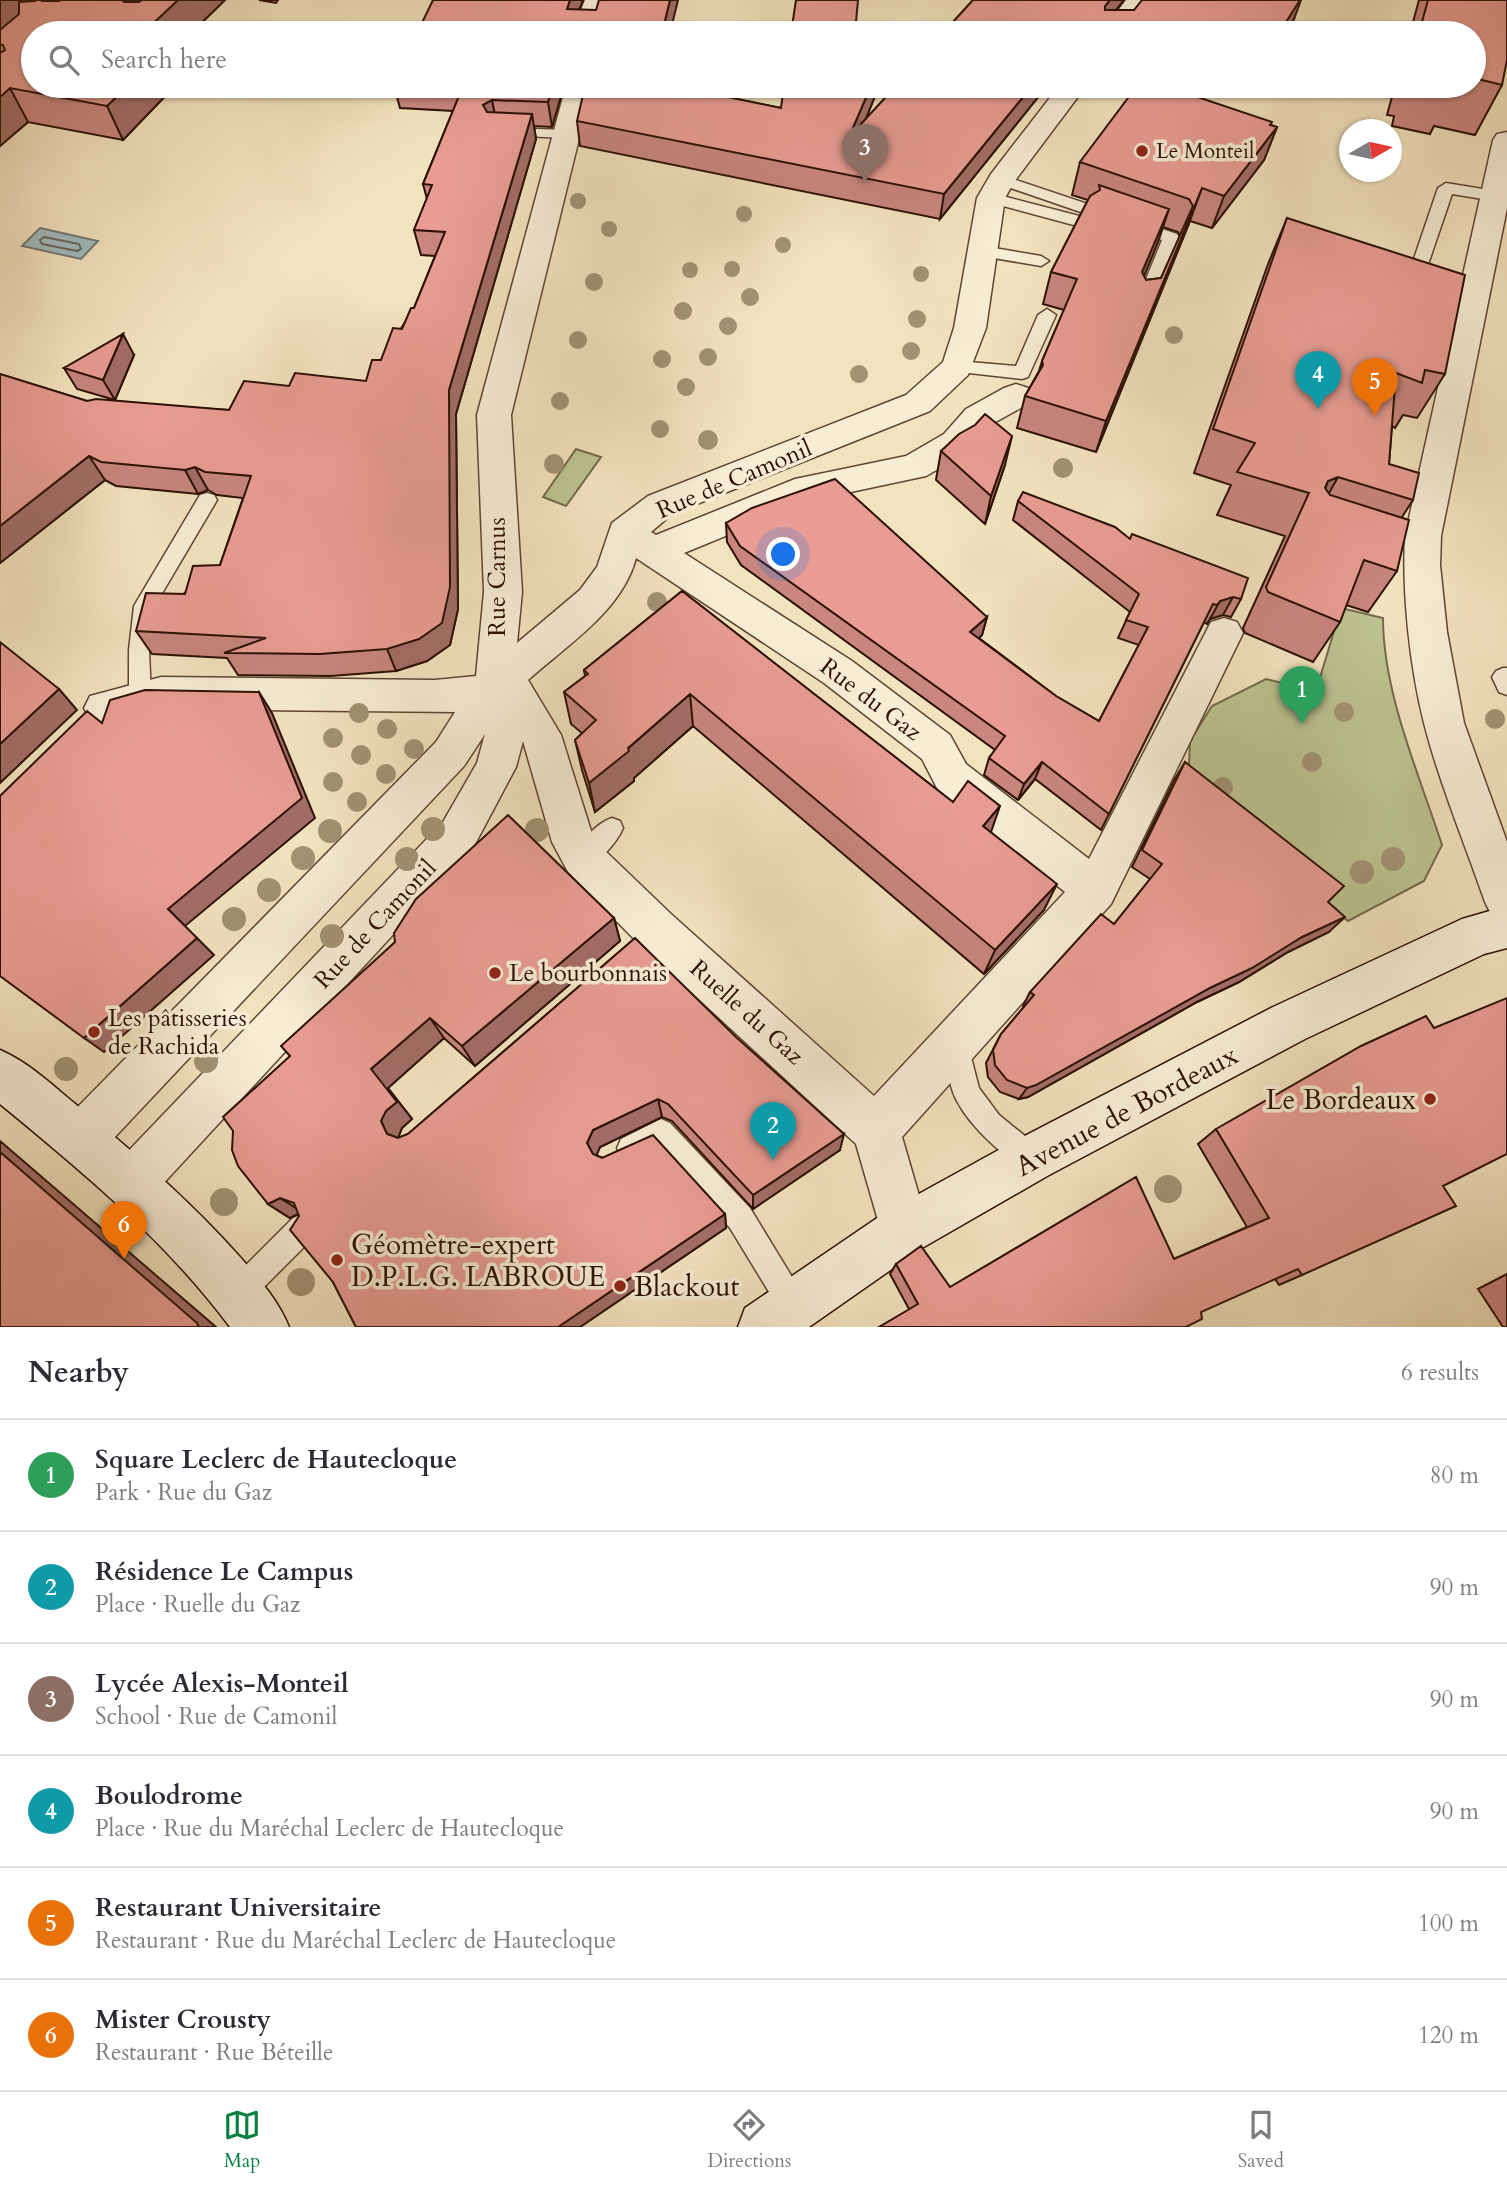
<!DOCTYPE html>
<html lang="en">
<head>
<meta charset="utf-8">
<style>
	body { margin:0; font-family:Cardo,serif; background:#f2f2f3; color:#2b2b33 }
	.compass { position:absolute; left:1339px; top:119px; width:63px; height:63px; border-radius:50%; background:#fff; box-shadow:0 2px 5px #0004; rotate:81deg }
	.you { position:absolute; left:784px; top:555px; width:24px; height:24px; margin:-18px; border:5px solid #fff; border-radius:50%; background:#1a73e8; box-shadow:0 0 0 10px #1a73e833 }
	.badge { display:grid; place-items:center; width:46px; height:46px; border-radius:50%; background:#0b8043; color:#fff; font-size:23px; font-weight:700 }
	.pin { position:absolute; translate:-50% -58px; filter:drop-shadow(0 2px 4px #0008) }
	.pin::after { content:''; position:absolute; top:37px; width:24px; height:21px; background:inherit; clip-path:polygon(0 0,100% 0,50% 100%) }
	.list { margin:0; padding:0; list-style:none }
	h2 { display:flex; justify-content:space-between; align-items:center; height:91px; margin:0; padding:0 28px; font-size:30px }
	h2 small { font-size:23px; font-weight:400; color:#7c7c81 }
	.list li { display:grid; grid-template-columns:46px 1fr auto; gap:21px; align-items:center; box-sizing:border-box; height:112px; padding:0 28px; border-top:2px solid #e1e1e2 }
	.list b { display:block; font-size:26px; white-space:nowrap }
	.list p { margin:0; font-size:23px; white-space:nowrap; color:#7c7c81 }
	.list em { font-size:23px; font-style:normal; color:#7c7c81 }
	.icon { flex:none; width:38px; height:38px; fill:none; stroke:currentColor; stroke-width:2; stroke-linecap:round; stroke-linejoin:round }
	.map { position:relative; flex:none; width:1507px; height:1327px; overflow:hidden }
	.search { position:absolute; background:#fff; box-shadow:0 2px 5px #0004; left:21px; right:21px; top:21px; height:77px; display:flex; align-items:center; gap:18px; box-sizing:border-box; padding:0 24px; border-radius:38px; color:#7c7c81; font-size:26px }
	.sheet { height:763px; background:#fff }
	nav { display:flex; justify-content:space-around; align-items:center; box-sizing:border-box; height:98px; border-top:2px solid #e1e1e2; background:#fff; font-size:19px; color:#7c7c81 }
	nav a { display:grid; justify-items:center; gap:4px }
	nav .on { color:#0b8043 }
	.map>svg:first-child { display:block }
	.green { fill:#bcc391; stroke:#746a4a; stroke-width:2 }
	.water { fill:#a0bbbd; stroke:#727773; stroke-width:2 }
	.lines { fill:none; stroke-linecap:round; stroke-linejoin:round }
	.shore { stroke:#666660; stroke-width:2 }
	.service-casing { stroke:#5e4533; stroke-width:3 }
	.minor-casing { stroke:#5e4533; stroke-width:3 }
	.secondary-casing { stroke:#2c1004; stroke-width:3 }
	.service { fill:#f7edd5; fill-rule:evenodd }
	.minor { fill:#f7edd5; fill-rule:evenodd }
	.secondary { fill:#f7edd5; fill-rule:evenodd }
	.tree { fill:#a19273 }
	.wall { fill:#c8867e; stroke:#2c1004; stroke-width:2; fill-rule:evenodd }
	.shaded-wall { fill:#a26d67; stroke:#2c1004; stroke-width:2 }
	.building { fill:#e89c93; stroke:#2c1004; stroke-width:2 }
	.poi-dot { fill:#8f2418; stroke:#f7edd5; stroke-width:2.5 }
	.labels { text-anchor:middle; stroke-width:7; stroke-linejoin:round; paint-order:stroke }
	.far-poi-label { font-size:21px; fill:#2c1004; stroke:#f7edd5; text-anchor:start }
	.street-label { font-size:24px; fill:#2c1004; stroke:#f7edd5 }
	.poi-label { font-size:24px; fill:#2c1004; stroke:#f7edd5; text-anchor:start }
	.near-poi-label { font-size:28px; fill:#2c1004; stroke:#f7edd5; text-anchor:start }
	.near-street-label { font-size:28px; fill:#2c1004; stroke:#f7edd5 }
</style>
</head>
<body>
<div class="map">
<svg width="1507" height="1327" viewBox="0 0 1507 1327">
	<rect width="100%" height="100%" fill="#f2e3bf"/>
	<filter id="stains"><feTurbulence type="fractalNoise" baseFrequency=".00286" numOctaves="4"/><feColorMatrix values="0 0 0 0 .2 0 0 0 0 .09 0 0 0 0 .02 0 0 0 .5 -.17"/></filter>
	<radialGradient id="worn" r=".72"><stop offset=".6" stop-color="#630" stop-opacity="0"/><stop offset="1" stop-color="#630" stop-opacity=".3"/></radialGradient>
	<!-- green -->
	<path class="green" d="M576,449L601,457L566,506L543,497Z
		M1341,608L1383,618C1383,693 1419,774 1442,845L1424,881L1348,921L1188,788L1190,741L1212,706L1266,679L1316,691Z"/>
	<!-- water -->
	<path class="water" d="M40,228L98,241L81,259L22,246Z"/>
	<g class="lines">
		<!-- shore -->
		<path class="shore" d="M44,237L79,244L81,249L77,251L42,244L40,240Z"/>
		<defs>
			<path id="service" d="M506,128L565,130L572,134L565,138L501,135L499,132L501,129Z
				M1001,175L1177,234L1179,238L1149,310H1137L1135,306L1162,240L996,183L993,180Z
				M1446,183L1495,191L1503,196L1495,201L1452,194L1420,288L1418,292H1406L1404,288L1438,188Z
				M991,193L1087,218L1089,222L1081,227L985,201L983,198Z
				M982,246L1041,256L1049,261L1041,266L976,255L974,251L976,247Z
				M1047,309L1056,315L1028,377L1022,379L951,371L948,367L951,363L957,361L1016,366L1038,315Z
				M207,493L214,495L217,500L154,607L149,650L151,698L148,704L140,707L132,704L129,698V650L134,606L200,495Z
				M1503,668H1507V695L1499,692L1492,677L1496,671Z
				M612,818L620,821L623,828C617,843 598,863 583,869L575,866L571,858C578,843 597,823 612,818Z
				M956,1030L965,1034L979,1088L999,1115L1041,1149L1045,1158L1041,1167L1032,1171C1006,1161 970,1126 957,1101C948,1085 947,1061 943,1043L947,1034Z
				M661,1119L670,1123L750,1208L803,1295L807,1305L803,1315L793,1319L783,1315L730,1228L658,1148L630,1161L621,1157L617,1148L621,1139Z
				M303,1214L313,1218L317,1228L313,1238L248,1303L238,1307L228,1303L224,1293L228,1283L293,1218Z"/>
			<path id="minor" d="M585,0H609L597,33H572Z
				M1126,0H1151L1126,33H1101Z
				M566,86H592L511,415L522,592L517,643L580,590L597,567L612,523L648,496L906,395L943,362L954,328L977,198L991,174L1059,86H1086L1014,182L1005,198L986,328L968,375L930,411L672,514L651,532L656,535L795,479L906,456L944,434L966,409L1004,388L1016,384L1028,388L1032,396L1028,404L990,425L968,452L926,476L813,500L684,553L852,661L950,735L966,764L1089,859L1211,622L1224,618L1237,622L1243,633L1111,904L902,1137L929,1230L922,1248L904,1255L886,1248L856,1144L639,944L568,872L552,842L523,741L516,767L473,848L149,1199L132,1207L115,1199L107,1182L115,1165L443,822L477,763L485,734L464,766L97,1156L80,1163L63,1156L56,1139L63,1122L436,742L455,712L161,709L104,725L90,720L84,708L90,696L161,677L435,680L476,676L484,592L477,415ZM636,558L824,683L922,759L938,790L1065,892L874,1096L671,914L598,844L592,834L561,735L528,680C567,645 622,611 636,558Z
				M1507,132V208L1441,536L1440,565L1447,632L1464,723L1507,842V922L1492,916L1485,902C1465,844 1439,782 1424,723C1410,667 1402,594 1405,536L1493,140L1497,134Z"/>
			<path id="secondary" d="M1507,906V948L1484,954L1305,1039L1049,1175L922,1248L809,1327H738L745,1308L886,1212L1015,1141L1273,1007L1462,919Z
				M0,1050C28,1062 51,1084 74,1103C133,1151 190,1201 240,1257C259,1279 278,1300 289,1327H230C166,1241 83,1172 0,1104Z"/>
		</defs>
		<!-- service casing -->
		<use href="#service" class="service-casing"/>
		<!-- minor casing -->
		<use href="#minor" class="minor-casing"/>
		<!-- secondary casing -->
		<use href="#secondary" class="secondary-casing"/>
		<!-- service -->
		<use href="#service" class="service"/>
		<!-- minor -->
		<use href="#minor" class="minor"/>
		<!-- secondary -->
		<use href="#secondary" class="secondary"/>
	</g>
	<!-- trees -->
	<g class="tree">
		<circle cx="578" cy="201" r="8"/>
		<circle cx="744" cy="214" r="8"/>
		<circle cx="609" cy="229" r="8"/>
		<circle cx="783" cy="245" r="8"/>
		<circle cx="732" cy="269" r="8"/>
		<circle cx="690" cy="270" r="8"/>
		<circle cx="921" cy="274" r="8"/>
		<circle cx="594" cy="282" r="9"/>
		<circle cx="750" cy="297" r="9"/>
		<circle cx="683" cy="311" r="9"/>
		<circle cx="917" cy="319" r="9"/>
		<circle cx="728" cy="326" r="9"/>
		<circle cx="1174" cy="335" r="9"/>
		<circle cx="578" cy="340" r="9"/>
		<circle cx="911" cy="351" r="9"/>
		<circle cx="708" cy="357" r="9"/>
		<circle cx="662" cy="359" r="9"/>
		<circle cx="859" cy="374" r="9"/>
		<circle cx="686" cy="387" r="9"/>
		<circle cx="560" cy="401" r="9"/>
		<circle cx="660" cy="429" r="9"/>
		<circle cx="708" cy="440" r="10"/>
		<circle cx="554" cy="464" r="10"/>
		<circle cx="1063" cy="468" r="10"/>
		<circle cx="657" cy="602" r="10"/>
		<circle cx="1344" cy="712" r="10"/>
		<circle cx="359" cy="713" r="10"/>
		<circle cx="1495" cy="719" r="10"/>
		<circle cx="387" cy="729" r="10"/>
		<circle cx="333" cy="738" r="10"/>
		<circle cx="414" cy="749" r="10"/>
		<circle cx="361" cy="755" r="10"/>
		<circle cx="1312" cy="762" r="10"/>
		<circle cx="386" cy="774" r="10"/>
		<circle cx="333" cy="782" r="10"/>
		<circle cx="1223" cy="787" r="10"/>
		<circle cx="357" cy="802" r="10"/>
		<circle cx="433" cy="829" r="12"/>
		<circle cx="537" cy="830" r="12"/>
		<circle cx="330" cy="831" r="12"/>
		<circle cx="303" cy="858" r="12"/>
		<circle cx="407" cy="859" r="12"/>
		<circle cx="1393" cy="859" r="12"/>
		<circle cx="1362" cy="872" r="12"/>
		<circle cx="269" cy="890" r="12"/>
		<circle cx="234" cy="919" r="12"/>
		<circle cx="332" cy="936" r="12"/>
		<circle cx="206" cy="1061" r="12"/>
		<circle cx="66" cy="1069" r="12"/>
		<circle cx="1168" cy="1189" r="14"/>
		<circle cx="224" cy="1202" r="14"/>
		<circle cx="301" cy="1282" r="14"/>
	</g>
	<!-- wall -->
	<path class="wall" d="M0,0H225L191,33H33L175,86L123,140L28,122L0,146Z
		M259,0H278L276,3Z
		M973,0H1124L1116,10L1294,19L1285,33H943Z
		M1419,0H1507L1502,85L1475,135L1434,126L1430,134L1392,126L1394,116L1387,115L1395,86H1474V33H1410Z
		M394,86H564L552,127L534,126L536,139L456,414L458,609L450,645L427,661L396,671L331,676L238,675L227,658L152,654L136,631L220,565L243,498L217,495L208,490L198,494L116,486L105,480L0,563V374L87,401L229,410L289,386L366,381L381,360L414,308L435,256L421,255L414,230L427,199L423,184L453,111L400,108Z
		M896,86H1047L940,219L580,146L577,121L702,92L781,108L877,91L866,119Z
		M1223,86H1253L1249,92Z
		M1271,125L1277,127L1264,160L1212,228L1190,221L1096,452L1017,428L1025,396L1039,371L1042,361L1064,310L1043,304L1051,272L1088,200L1072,195L1080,162ZM1163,227L1178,232L1180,236L1161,278L1146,280L1144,276L1158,242Z
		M1287,218L1445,374L1417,418L1403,415L1395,428L1392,426L1389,464L1413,500L1402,517L1397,571L1368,612L1346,605L1340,622L1313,662L1245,633L1243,628L1285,536L1217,515L1231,485L1194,473L1268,264Z
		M134,355L115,400L77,389L64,368Z
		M941,451L1005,465L985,524L936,480Z
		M1018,501L1130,539L1241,599L1231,617L1223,615L1210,619L1207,624L1204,622L1101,830L1035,779L1018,800L984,775L989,758L995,750L741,565L727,542L726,523L987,617L982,635L979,638L1056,696L1099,721L1139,645L1118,638L1130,612L1013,520Z
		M682,591L991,832L1044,910L984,974L693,726L634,778V781L595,812L582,770L575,740L582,733L571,724L564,692L585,676L584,670Z
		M1185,762L1328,903L1329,932L1288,952L1239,982L1197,1002L1028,1097L1019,1099L1000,1092L988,1077L986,1063L1001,1034L1024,1007L1023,1006L1030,992L1114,924L1150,879L1132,867L1174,780Z
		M614,918L620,941L475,1066L444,1038L388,1088L412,1119L402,1128L398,1138L408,1134L635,938L840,1150L753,1209L672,1121L662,1117L600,1147L596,1155L725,1214L726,1228L580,1327H356L298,1214L290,1218L268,1204L290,1056L395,942Z
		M1216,1129L1443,1186L1302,1275L1279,1285L1275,1279L909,1309L890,1274L896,1264L950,1287L1174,1259L1247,1227L1198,1144Z
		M1507,1274V1327H1503L1478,1289Z"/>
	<!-- shaded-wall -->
	<path class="shaded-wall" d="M0,0H93L0,44Z
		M122,0H169L135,33Z
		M178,0H225L191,33H147L146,30Z
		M570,0H583L570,33L567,9Z
		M670,0H678L670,33H662Z
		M1110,0H1124L1099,31L1105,6Z
		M1300,0H1301L1294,19L1285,33H1279Z
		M1081,25L1079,33H1074Z
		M128,86H175L123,140L107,106Z
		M553,86H564L552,127L548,102Z
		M691,86H702L703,96L689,89Z
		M871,86H878L877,91L848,163L849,137Z
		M1032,86H1047L940,219L944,194Z
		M10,88L28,122L0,146V97Z
		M492,100L497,125L488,131L483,105Z
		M532,114L536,139L456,414L458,609L450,645L427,661L396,671L387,649L449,390Z
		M1277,127L1264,160L1212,228L1224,196Z
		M1202,188L1190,221L1096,452L1106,421Z
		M1169,209L1158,242L1132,305L1142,272Z
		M123,334L134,355L115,400L103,380Z
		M1012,436L1005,465L985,524L991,496Z
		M89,456L105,480L0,563V526Z
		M195,467L208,490L198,494L185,470Z
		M1338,477L1314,520L1328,481Z
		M1233,597L1223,615L1210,619L1207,624L1220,601Z
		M987,617L982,635L966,650L970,632Z
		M59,689L77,710L0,783V744Z
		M259,692L272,713L315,818L185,926L168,909Z
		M690,694L693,726L634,778V781L595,812L589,783Z
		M1042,762L1035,779L1018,800L1024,784Z
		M1000,806L990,835L983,826Z
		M1057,884L1044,910L984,974L995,950Z
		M1345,917L1329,932L1288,952L1239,982L1197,1002L1028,1097L1019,1099L1027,1088L1302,937Z
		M614,918L620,941L475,1066L462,1046Z
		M197,938L214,955L104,1052L84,1038Z
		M430,1018L444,1038L388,1088L412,1119L402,1128L398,1138L387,1134L381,1121L371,1069Z
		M658,1099L662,1117L600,1147L595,1159L587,1143L593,1130Z
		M844,1134L840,1150L753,1209V1195Z
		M0,1141L216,1327H199L0,1152Z
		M280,1198L302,1212L290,1218L268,1204Z
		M725,1214L726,1228L580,1327H558Z"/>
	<!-- building -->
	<path class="building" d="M36,0H42V1H59L61,0H122L124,2H139L142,0H178L146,30L165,33H33V86H128L107,106L10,88L0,97V53L5,50L3,45L0,44V30L19,14V2L35,1Z
		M433,0H570L567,9L596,10L599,0H670L662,33H417Z
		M796,0H858L855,33H791Z
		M973,0H1110L1105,6V10H1134L1142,0H1300L1279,33H1110L1081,25L1074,33H943Z
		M1428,0H1507V60L1502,85L1474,78V33H1419Z
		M451,86H553L548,102L492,100L483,105L487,112L532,114L449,390L450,587L442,623L419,639L387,649L320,654L224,653L266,638L136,631L146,593L185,594L193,566L220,565L251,476L205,472L195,467L185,470L101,462L89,456L0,526V374L87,401L96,399L229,410L244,381L289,386L295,373L366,381L372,360H381L393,328L402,329L411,308H414L445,232L414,230L432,185L423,184L463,86Z
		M585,86H691L689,89L781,108L784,86H871L849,137L896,86H1032L944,194L577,121Z
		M1137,86H1165L1272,122L1270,125L1277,127L1224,196L1202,188L1106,421L1025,396L1043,365L1042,361L1077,279L1051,272L1090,196L1100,190L1099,185L1169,209L1142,272L1146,280L1161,278L1193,206L1189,199L1080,162Z
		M1287,218L1465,275L1445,374L1425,370L1422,383L1396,373L1389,464L1419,473L1413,500L1338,477L1328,481L1325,488L1330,495L1409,520L1397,571L1364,560L1340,622L1268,592L1266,587L1309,493L1237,472L1255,443L1213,429Z
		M123,334L103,380L64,368Z
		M985,414L1012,436L991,496L941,451L959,434L975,425Z
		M835,479L987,617L970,632L1056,696L1099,721L1148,627L1126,620L1139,594L1018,501L1023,492L1115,527L1130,539L1132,534L1248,578L1241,599L1233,597L1220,601L1217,605L1213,604L1109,814L1042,762L1024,784L989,758L1005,736L740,546L726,523L752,508Z
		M682,591L953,802L968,781L1000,806L983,826L1057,884L995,950L690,694L628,748L629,751L589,783L575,740L596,720L564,692L588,674L584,670Z
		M0,642L59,689L0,744Z
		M145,690L259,692L302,798L168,909L197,938L84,1038L0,976V796L87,711L102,723L110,700Z
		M1185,762L1344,886L1328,902L1345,917L1302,937L1252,968L1210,988L1036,1085L1027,1088L1007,1080L995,1065L993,1050L1001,1034L1034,995L1030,992L1101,914L1114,924L1162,864L1142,850Z
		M508,815L614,918L462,1046L430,1018L371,1069L397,1102L386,1111L381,1121L387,1134L398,1138L408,1134L635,938L736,1037L844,1134L753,1195L668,1104L658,1099L593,1130L587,1143L593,1154L602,1158L653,1135L725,1214L558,1327H356L333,1282L290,1230L299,1216L294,1203L280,1198L268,1204L238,1166L232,1150L233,1131L223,1117L290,1056L281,1046L395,942L394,933L416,899Z
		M1507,998V1154L1443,1186L1456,1206L1302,1275L1298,1269L1201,1312L1202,1319L1186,1327H879L918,1304L896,1264L921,1246L950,1287L1136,1177L1174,1259L1269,1218L1216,1129L1361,1046L1426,1016L1434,1028Z
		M0,1152L197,1323L199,1327H0Z"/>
	<!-- markers -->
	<g class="poi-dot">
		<circle cx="1142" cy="151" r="7"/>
		<circle cx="495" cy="973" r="7"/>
		<circle cx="94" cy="1032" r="7"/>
		<circle cx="1430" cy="1099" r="7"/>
		<circle cx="337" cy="1260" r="7"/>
		<circle cx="620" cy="1286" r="7"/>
	</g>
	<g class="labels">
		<!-- far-poi labels -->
		<g class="far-poi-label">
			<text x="1156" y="158">Le Monteil</text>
		</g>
		<!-- street labels -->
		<g class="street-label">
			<text transform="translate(734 479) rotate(-23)" y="8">Rue de Camonil</text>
			<text transform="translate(497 577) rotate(-90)" y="8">Rue Carnus</text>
			<text transform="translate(871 699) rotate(37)" y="8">Rue du Gaz</text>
			<text transform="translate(375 924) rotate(-47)" y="8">Rue de Camonil</text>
			<text transform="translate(747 1012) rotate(42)" y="8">Ruelle du Gaz</text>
		</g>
		<!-- poi labels -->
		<g class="poi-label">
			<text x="509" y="981">Le bourbonnais</text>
			<text x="108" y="1026">Les pâtisseries<tspan x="108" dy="28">de Rachida</tspan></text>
		</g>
		<!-- near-poi labels -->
		<g class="near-poi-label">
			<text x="1416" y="1109" text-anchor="end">Le Bordeaux</text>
			<text x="351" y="1254">Géomètre-expert<tspan x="351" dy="32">D.P.L.G. LABROUE</tspan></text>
			<text x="634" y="1296">Blackout</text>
		</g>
		<!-- near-street labels -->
		<g class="near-street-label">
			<text transform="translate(1126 1110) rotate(-28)" y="10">Avenue de Bordeaux</text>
		</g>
	</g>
	<rect width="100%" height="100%" filter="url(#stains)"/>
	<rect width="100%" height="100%" fill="url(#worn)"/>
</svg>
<svg class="compass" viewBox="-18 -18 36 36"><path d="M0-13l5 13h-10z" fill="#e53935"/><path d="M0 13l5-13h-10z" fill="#7c7c81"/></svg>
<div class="you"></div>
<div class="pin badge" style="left:1302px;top:724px;background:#2e9e5b">1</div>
<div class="pin badge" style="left:773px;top:1160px;background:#0f9aa8">2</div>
<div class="pin badge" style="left:865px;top:182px;background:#8d6e63">3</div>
<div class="pin badge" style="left:1318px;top:409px;background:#0f9aa8">4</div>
<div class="pin badge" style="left:1375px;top:416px;background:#e8710a">5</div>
<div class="pin badge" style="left:124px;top:1259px;background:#e8710a">6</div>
<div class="search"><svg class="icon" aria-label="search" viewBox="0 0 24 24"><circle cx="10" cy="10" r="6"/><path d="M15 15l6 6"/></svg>Search here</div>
</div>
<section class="sheet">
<h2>Nearby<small>6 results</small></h2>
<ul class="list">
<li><span class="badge" style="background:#2e9e5b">1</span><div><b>Square Leclerc de Hautecloque</b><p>Park · Rue du Gaz</p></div><em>80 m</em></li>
<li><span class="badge" style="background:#0f9aa8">2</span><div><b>Résidence Le Campus</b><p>Place · Ruelle du Gaz</p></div><em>90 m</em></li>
<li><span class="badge" style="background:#8d6e63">3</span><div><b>Lycée Alexis-Monteil</b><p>School · Rue de Camonil</p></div><em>90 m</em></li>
<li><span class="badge" style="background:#0f9aa8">4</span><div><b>Boulodrome</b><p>Place · Rue du Maréchal Leclerc de Hautecloque</p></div><em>90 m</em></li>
<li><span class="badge" style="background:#e8710a">5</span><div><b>Restaurant Universitaire</b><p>Restaurant · Rue du Maréchal Leclerc de Hautecloque</p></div><em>100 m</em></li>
<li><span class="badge" style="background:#e8710a">6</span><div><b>Mister Crousty</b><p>Restaurant · Rue Béteille</p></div><em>120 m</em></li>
</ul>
</section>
<nav>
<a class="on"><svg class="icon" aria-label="map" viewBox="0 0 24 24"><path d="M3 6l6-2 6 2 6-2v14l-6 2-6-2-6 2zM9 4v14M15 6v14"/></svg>Map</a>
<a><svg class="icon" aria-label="directions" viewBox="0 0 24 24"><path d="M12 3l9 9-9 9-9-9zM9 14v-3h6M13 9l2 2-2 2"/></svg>Directions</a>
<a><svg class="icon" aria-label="saved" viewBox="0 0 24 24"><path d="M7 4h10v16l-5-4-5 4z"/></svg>Saved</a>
</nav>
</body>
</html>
